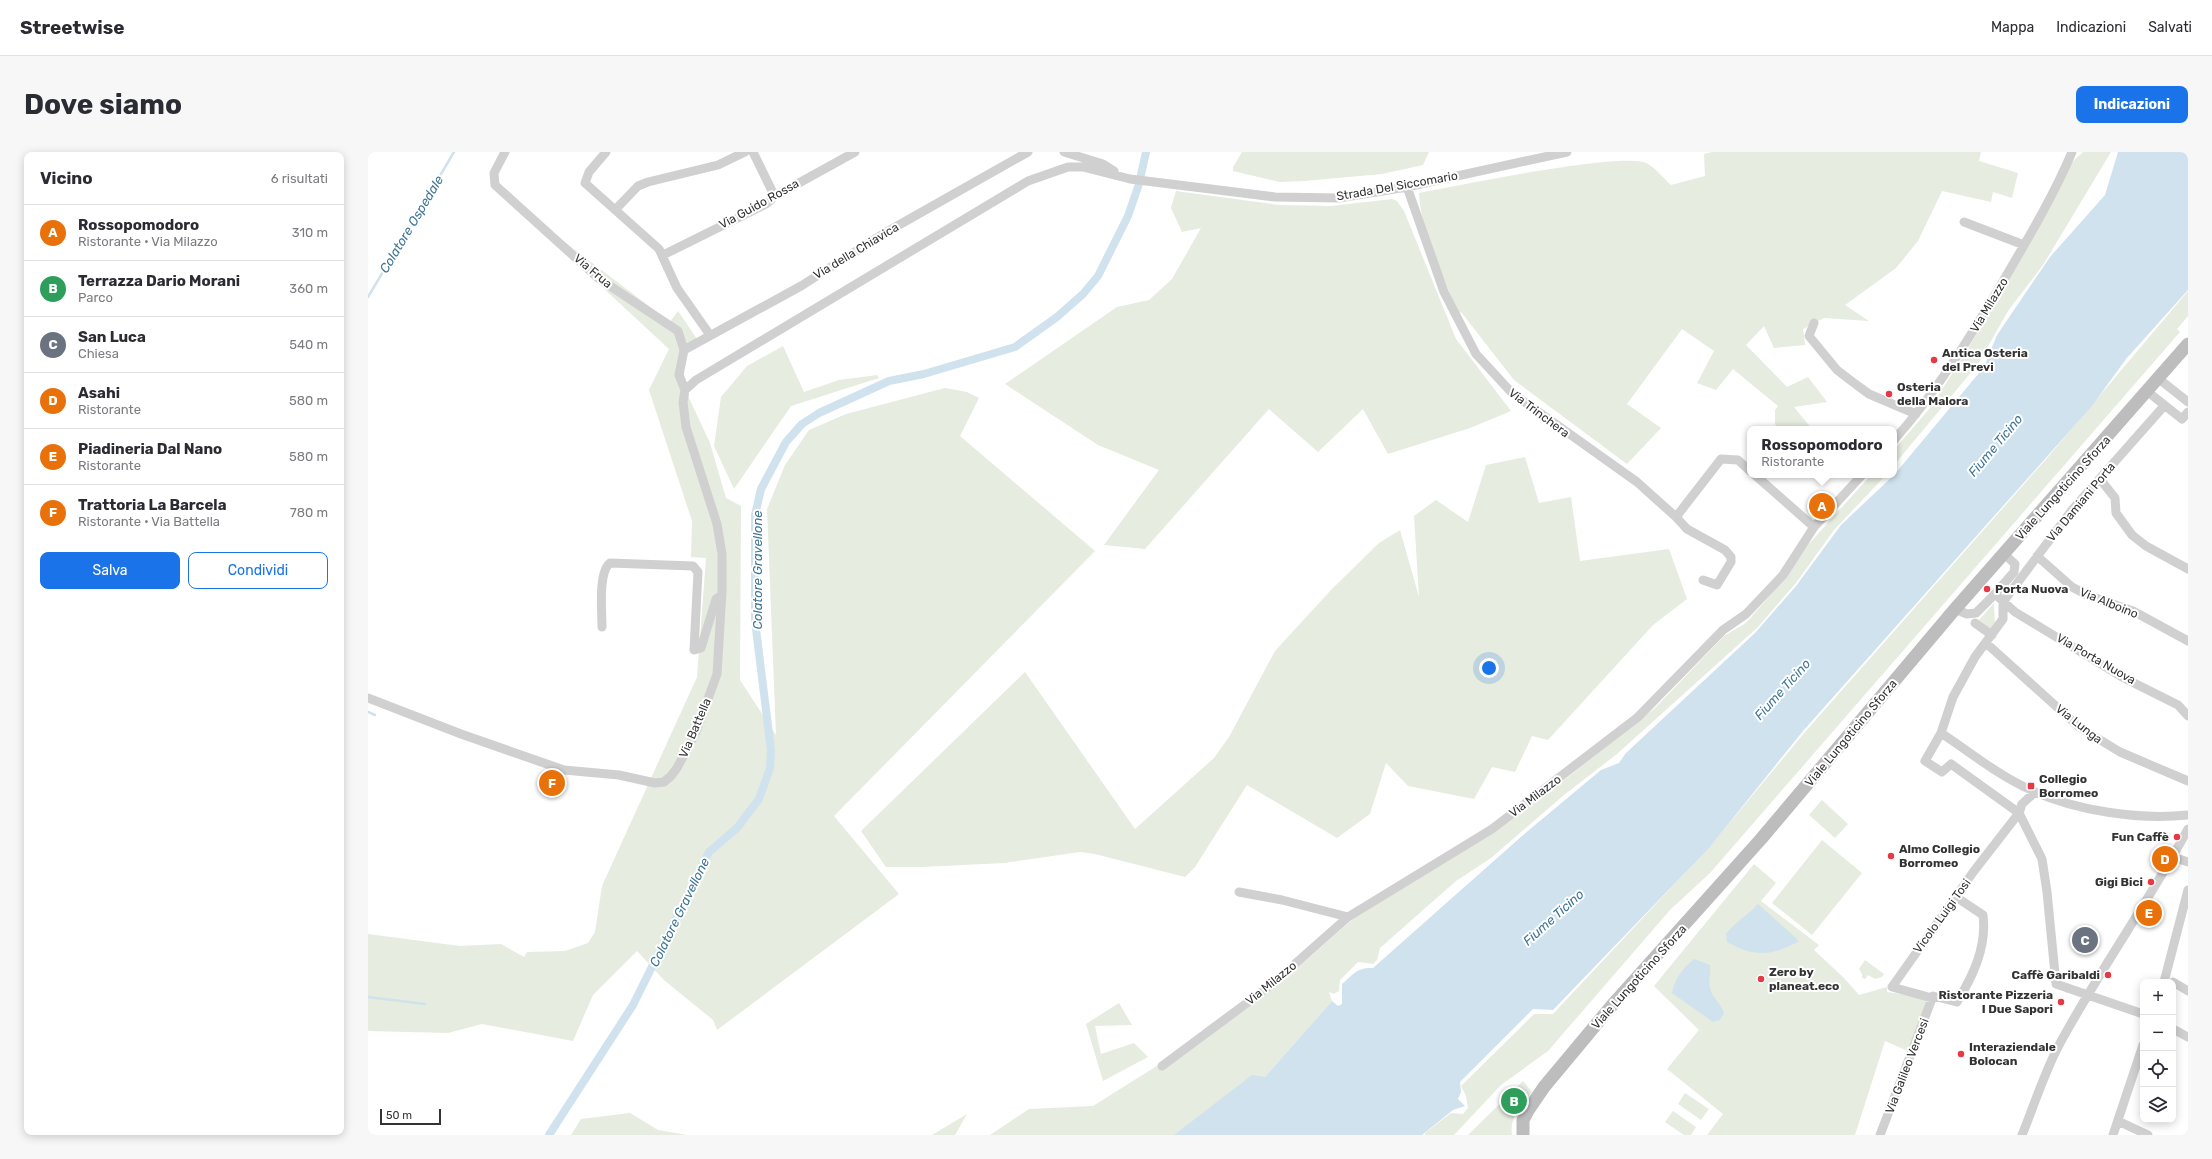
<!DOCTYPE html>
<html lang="it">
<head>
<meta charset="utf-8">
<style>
	body { margin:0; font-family:Rubik,sans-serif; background:#f7f7f7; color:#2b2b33 }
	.controls { position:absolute; right:12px; bottom:12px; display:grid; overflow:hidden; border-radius:8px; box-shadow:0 2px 10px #0003 }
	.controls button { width:36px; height:36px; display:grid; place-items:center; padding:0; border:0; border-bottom:1px solid #e1e1e2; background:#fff; color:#2b2b33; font:20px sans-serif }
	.scale { position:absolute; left:12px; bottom:10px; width:61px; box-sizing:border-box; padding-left:4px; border:2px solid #333; border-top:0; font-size:11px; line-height:14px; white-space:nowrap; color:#333; -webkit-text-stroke:3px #fff; paint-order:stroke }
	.you { position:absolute; left:1121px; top:516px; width:14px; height:14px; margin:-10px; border:3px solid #fff; border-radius:50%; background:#1a73e8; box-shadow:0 0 0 6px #1a73e833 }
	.badge { display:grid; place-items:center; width:26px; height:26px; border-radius:50%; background:#1a73e8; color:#fff; font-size:13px; font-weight:700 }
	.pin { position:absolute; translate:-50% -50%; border:2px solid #fff; box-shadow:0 1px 4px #0006 }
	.popup { position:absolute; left:1379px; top:274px; width:150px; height:52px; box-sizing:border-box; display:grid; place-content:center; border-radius:8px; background:#fff; filter:drop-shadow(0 1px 3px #0005); font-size:13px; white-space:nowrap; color:#7c7c81 }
	.popup b { font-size:15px; color:#2b2b33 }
	.popup::after { content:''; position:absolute; left:50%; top:100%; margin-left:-8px; border:8px solid transparent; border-top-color:#fff }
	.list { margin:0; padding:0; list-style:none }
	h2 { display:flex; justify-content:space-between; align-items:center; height:52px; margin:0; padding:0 16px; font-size:17px }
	h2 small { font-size:13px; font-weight:400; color:#7c7c81 }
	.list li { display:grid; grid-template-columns:26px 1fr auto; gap:12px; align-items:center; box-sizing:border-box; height:56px; padding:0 16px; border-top:1px solid #e1e1e2 }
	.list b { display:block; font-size:15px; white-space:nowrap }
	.list p { margin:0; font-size:13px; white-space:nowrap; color:#7c7c81 }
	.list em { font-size:13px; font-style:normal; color:#7c7c81 }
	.actions { display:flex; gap:8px; padding:12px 16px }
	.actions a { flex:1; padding:9px 0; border:1px solid #1a73e8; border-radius:8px; text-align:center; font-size:14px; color:#1a73e8 }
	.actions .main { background:#1a73e8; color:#fff }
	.icon { flex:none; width:22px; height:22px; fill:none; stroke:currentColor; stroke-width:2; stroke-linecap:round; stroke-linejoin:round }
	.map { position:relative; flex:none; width:1820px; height:983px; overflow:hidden; border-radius:8px }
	header { display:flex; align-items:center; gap:24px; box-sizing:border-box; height:56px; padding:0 20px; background:#fff; border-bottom:1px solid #e1e1e2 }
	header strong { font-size:19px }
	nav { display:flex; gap:22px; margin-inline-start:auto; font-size:14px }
	.intro { display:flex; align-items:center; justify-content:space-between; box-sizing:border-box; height:96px; padding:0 24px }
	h1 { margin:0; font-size:28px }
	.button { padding:10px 18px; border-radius:8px; background:#1a73e8; color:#fff; font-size:14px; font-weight:700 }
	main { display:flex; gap:24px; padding:0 24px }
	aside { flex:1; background:#fff; border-radius:8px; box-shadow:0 2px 10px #0003 }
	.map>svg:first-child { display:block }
	.green { fill:#e6ecdf }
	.water { fill:#cfe2ee }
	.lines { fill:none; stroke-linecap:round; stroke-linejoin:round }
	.stream { stroke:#cfe2ee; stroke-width:2.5 }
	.canal { stroke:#cfe2ee; stroke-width:8 }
	.street { stroke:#d0d0d0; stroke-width:9 }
	.secondary { stroke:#bdbdbd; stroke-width:13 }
	.poi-dot { fill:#e63946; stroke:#fff; stroke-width:1.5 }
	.labels { text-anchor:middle; stroke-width:4; stroke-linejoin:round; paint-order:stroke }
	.street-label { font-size:12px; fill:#333; stroke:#fff }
	.poi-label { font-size:12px; font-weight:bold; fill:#333; stroke:#fff; text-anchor:start }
	.water-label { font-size:13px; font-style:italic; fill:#3f7597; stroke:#fff }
</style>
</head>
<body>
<header>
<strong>Streetwise</strong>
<nav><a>Mappa</a><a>Indicazioni</a><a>Salvati</a></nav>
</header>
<div class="intro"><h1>Dove siamo</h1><a class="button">Indicazioni</a></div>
<main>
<aside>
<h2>Vicino<small>6 risultati</small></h2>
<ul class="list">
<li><span class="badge" style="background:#e8710a">A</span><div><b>Rossopomodoro</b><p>Ristorante · Via Milazzo</p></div><em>310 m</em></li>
<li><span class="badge" style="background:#2e9e5b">B</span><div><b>Terrazza Dario Morani</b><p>Parco</p></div><em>360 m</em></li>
<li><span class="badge" style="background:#6b7280">C</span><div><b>San Luca</b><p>Chiesa</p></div><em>540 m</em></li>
<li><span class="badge" style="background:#e8710a">D</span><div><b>Asahi</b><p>Ristorante</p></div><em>580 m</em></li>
<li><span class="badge" style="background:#e8710a">E</span><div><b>Piadineria Dal Nano</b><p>Ristorante</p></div><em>580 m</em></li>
<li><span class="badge" style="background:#e8710a">F</span><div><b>Trattoria La Barcela</b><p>Ristorante · Via Battella</p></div><em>780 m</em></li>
</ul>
<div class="actions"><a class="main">Salva</a><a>Condividi</a></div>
</aside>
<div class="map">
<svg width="1820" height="983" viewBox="0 0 1820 983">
	<rect width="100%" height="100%" fill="#fff"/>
	<!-- green -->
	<path class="green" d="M874,0H1061L1055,13L1014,22L936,29L912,30L865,19V15Z
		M1344,0H1613L1611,9L1650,21L1644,46L1625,40L1623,50L1574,39L1550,89L1528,116L1477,153L1501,169L1456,166L1435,177L1437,193L1406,196L1396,174L1378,193L1419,235L1440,225L1459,250L1426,255L1444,277H1411L1407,272V258L1410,254L1365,217L1348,238L1329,231L1346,199L1314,177L1259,252L1293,276L1259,312L1146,228L1093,160L1090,163C1076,123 1053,83 1051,41C1089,34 1251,0 1278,11C1287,15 1296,27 1303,33L1337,24L1336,2Z
		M1715,0H1743L1675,113L1640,159L1610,212L1526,313V298L1562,256L1598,200L1626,153L1704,10Z
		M808,39L911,53L963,54L1024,47L1029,49L1036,59L1088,187L1143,259L1102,276L1020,302L995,257L950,300L901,257L777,397L736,393L791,318L730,293L637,232L749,155L781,148L804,127L833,76L814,80L803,56Z
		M136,44L302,170L310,159L329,187L319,193L315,224L321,246L342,291L358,346L373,354L372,528L408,583L399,357L417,313L441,278L478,262L577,236L599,240L611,246L592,284L727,399L466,664L531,742L349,878L345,868L296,828L269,799L225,843L205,889L114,872L80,881L0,879V782L92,794L133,792L156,805L159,800L197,799L220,791L227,780L234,734L329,525L338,406L323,405L324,369L281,238L301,197Z
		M1820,139V164L1809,177L1812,180L1342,721L1302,758L1180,899L1133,933L1086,983H1057V981L1083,961L1095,962L1100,956L1098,944L1093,934L1166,862H1185L1344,692L1437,580L1680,305Z
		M415,194L436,240L471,228L509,223L511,226L423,254L366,337L346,294L353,245L379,214Z
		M1157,305L1171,351L1203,345L1212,409L1301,397L1319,447L1285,473L1180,588L1164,584L1147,620L1124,615L1106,647L1040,634L1018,611L1002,662L969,686L879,633L827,715L817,725L727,702L712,700L636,711L554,715H518L493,679L657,520L767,677L846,606L861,585L907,499L963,438L1011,391L1032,378L1051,445L1046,364L1068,348L1100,370L1118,313Z
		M1503,323H1518L1466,378L1428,431L1390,475L1249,602L1196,643L1123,706L1088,729L1012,796L1009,808L1005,812L990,810L972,828L971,839L966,842L961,840L964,849L897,925L806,983H622L661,957L725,954L800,907L937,809L985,767L1134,674L1200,625L1287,556L1356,484L1378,471L1416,427L1439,394Z
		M1626,451L1627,473L1623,477L1611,468Z
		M1454,648L1480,672L1467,686L1441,663Z
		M1454,688L1494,721L1444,783L1404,751Z
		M1386,712L1408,731L1393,749L1451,793L1446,798L1476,826L1491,843L1519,835V840L1561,846L1540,899L1517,889L1487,983H1339L1355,962L1299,917L1331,878L1286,834Z
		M1497,808L1516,822L1514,825L1507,827L1500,823L1497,827L1494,826V822L1491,817Z
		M751,851L764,873L727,874L733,902L766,891L780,905L735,929L718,872Z
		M1155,929L1164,940C1154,952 1141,965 1144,983H1100Z
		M1317,941L1341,957L1333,968L1310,952Z
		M1305,959L1328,975L1323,983H1316L1297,970Z
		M262,961L290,978L319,983H203L213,967Z
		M599,962L587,983H564Z"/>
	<!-- water -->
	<path class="water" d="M1750,0H1820V138L1758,207L1724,254L1435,579L1341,696L1185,858L1165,857L1092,930L1093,940L1090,947L1097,954L1085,958L1054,983H806L884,923L897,925L964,849L970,854L974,852V832C985,822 990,815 1005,816L1154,684L1233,618L1251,611L1258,601L1387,481L1428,434L1473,373L1526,323L1616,215L1629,183L1682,105L1737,43Z
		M1390,752L1429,787L1430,790C1402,804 1386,805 1359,790L1358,782C1367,770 1380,763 1390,752Z
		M1326,807L1342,813C1343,821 1340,828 1342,836C1344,846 1353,851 1356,861L1352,868L1345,870L1304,841C1306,827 1316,815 1326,807Z"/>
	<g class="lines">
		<!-- stream -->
		<path class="stream" d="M0,145L86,0
			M0,560L7,563
			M0,845L57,852"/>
		<!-- canal -->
		<path class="canal" d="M181,983L265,853L341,700L369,676L391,647L402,616L403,598L387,469V363L393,337L418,290L434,272L451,261L521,229L556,222L647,195L689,165L715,142L730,124L760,64L771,32L778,0"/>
		<!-- street -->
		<path class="street" d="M137,0L126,21L127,33L230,126L310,179L316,198L311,223L317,238
			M238,0L221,20L217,31L291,97L309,136L342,183
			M385,0L406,43
			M696,0L735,12L746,19
			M1039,35L1076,140L1108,202L1144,241L1269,330L1308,365L1353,307L1370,308L1382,319
			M406,43L411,42L487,0
			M247,58L270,34L280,30L350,13L377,0
			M1596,70L1656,93
			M295,103L398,52L403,48L406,43
			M1446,171L1441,184L1469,218L1486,231L1501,242L1548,262
			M316,198L433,134L515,82L660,0
			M1791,227L1820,250
			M317,238L328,228L660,29L700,15H715L762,27L907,45L971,46L1039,35L1199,0
			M1780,240L1814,267L1820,260
			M1526,288C1568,241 1602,185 1634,131C1659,88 1685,45 1704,0
			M1387,323L1446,375
			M1732,327L1747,346L1748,361L1764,383L1778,394L1820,417
			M1308,365L1319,377L1357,398L1363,405V410L1349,433L1335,428
			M1636,402L1647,412L1646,420L1627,442L1647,460L1754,525L1810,553L1820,564
			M1669,404L1704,435L1719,443L1765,459L1820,489
			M1635,450L1704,358L1796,254
			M1587,457L1599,462L1608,461L1627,442
			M1607,471L1624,483
			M234,475C234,460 230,420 242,411L325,414L330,420L326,498L333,496L348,447L354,443
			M1618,491L1711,575L1752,600L1820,629
			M0,546L93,582L196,618L251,623L287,631L296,630L303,624L309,616L328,580L349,522L354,439V402L349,372L318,275L315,250L317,238
			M1573,581L1585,545L1607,505L1635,467V450
			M1667,640L1654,652L1651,661L1583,612L1574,620L1557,609L1573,581C1602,600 1631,624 1663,638C1709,659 1770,668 1820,663
			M1805,705L1820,710
			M871,740L914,748L980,765
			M1796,830L1820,738
			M1805,830L1820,839
			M1564,846L1524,835L1606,719L1651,661L1674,707L1679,740L1688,832L1775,862
			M1805,877L1820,885
			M794,914L903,833L980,765L1124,677L1270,565L1355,478L1378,462L1415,423L1446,375L1494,323
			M1750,969L1780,983
			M1512,983L1565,844L1589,850C1605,824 1619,795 1615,763L1588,745
			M1654,983C1666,954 1676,921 1691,893C1731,819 1780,751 1820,677
			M1745,983L1775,893"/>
		<!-- secondary -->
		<path class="secondary" d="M1155,983V968L1161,957L1176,935L1246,851L1393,687L1587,457L1820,192"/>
	</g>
	<!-- markers -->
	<g class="poi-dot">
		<circle cx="1566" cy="208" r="4"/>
		<circle cx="1521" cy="242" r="4"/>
		<circle cx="1619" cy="437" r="4"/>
		<rect x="1659" y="630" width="8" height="8" rx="2"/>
		<circle cx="1809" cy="685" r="4"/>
		<circle cx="1523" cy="704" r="4"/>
		<circle cx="1783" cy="730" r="4"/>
		<circle cx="1740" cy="823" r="4"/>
		<circle cx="1393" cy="827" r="4"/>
		<circle cx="1693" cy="850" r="4"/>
		<circle cx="1593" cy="902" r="4"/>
	</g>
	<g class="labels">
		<!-- street labels -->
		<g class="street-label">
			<text transform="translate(1029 34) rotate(-10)" y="4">Strada Del Siccomario</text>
			<text transform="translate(391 52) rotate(-29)" y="4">Via Guido Rossa</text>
			<text transform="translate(488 99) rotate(-31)" y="4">Via della Chiavica</text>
			<text transform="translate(225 119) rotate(40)" y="4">Via Frua</text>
			<text transform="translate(1621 153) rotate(-59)" y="4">Via Milazzo</text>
			<text transform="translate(1171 261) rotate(37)" y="4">Via Trinchera</text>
			<text transform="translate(1695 336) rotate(-48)" y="4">Viale Lungoticino Sforza</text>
			<text transform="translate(1713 350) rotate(-50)" y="4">Via Damiani Porta</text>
			<text transform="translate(1741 451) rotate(22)" y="4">Via Alboino</text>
			<text transform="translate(1728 507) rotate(30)" y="4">Via Porta Nuova</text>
			<text transform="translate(1711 572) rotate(38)" y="4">Via Lunga</text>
			<text transform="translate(327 576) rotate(-67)" y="4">Via Battella</text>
			<text transform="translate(1483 581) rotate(-50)" y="4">Viale Lungoticino Sforza</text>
			<text transform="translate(1167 644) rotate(-37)" y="4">Via Milazzo</text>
			<text transform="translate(1574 764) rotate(-54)" y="4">Vicolo Luigi Tosi</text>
			<text transform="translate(1271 825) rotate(-48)" y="4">Viale Lungoticino Sforza</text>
			<text transform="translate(903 831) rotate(-39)" y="4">Via Milazzo</text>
			<text transform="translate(1539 914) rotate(-69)" y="4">Via Galileo Vercesi</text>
		</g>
		<!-- poi labels -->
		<g class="poi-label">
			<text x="1574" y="205">Antica Osteria<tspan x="1574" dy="14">del Previ</tspan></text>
			<text x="1529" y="239">Osteria<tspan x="1529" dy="14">della Malora</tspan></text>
			<text x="1627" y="441">Porta Nuova</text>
			<text x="1671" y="631">Collegio<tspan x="1671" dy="14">Borromeo</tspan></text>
			<text x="1801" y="689" text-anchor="end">Fun Caffè</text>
			<text x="1531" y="701">Almo Collegio<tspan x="1531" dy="14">Borromeo</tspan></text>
			<text x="1775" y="734" text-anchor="end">Gigi Bici</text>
			<text x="1401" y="824">Zero by<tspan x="1401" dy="14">planeat.eco</tspan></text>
			<text x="1732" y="827" text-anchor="end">Caffè Garibaldi</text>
			<text x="1685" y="847" text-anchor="end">Ristorante Pizzeria<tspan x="1685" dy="14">I Due Sapori</tspan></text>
			<text x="1601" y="899">Interaziendale<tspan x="1601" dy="14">Bolocan</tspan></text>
		</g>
		<!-- water labels -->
		<g class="water-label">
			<text transform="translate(43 72) rotate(-59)" y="5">Colatore Ospedale</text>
			<text transform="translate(1627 293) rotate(-50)" y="5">Fiume Ticino</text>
			<text transform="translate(389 418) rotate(-90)" y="5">Colatore Gravellone</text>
			<text transform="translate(1414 537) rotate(-48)" y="5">Fiume Ticino</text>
			<text transform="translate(311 760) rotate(-64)" y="5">Colatore Gravellone</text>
			<text transform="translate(1185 765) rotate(-42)" y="5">Fiume Ticino</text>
		</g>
	</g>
</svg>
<div class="controls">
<button>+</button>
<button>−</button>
<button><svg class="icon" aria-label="locate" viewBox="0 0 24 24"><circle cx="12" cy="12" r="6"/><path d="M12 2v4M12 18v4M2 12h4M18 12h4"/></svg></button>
<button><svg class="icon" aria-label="layers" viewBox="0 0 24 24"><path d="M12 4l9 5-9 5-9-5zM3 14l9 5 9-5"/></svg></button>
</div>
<div class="scale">50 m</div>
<div class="you"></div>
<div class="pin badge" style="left:1454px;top:354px;background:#e8710a">A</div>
<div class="popup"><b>Rossopomodoro</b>Ristorante</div>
<div class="pin badge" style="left:1146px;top:949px;background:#2e9e5b">B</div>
<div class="pin badge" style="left:1717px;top:788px;background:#6b7280">C</div>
<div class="pin badge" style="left:1797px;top:707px;background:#e8710a">D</div>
<div class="pin badge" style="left:1781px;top:761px;background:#e8710a">E</div>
<div class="pin badge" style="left:184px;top:631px;background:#e8710a">F</div>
</div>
</main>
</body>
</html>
